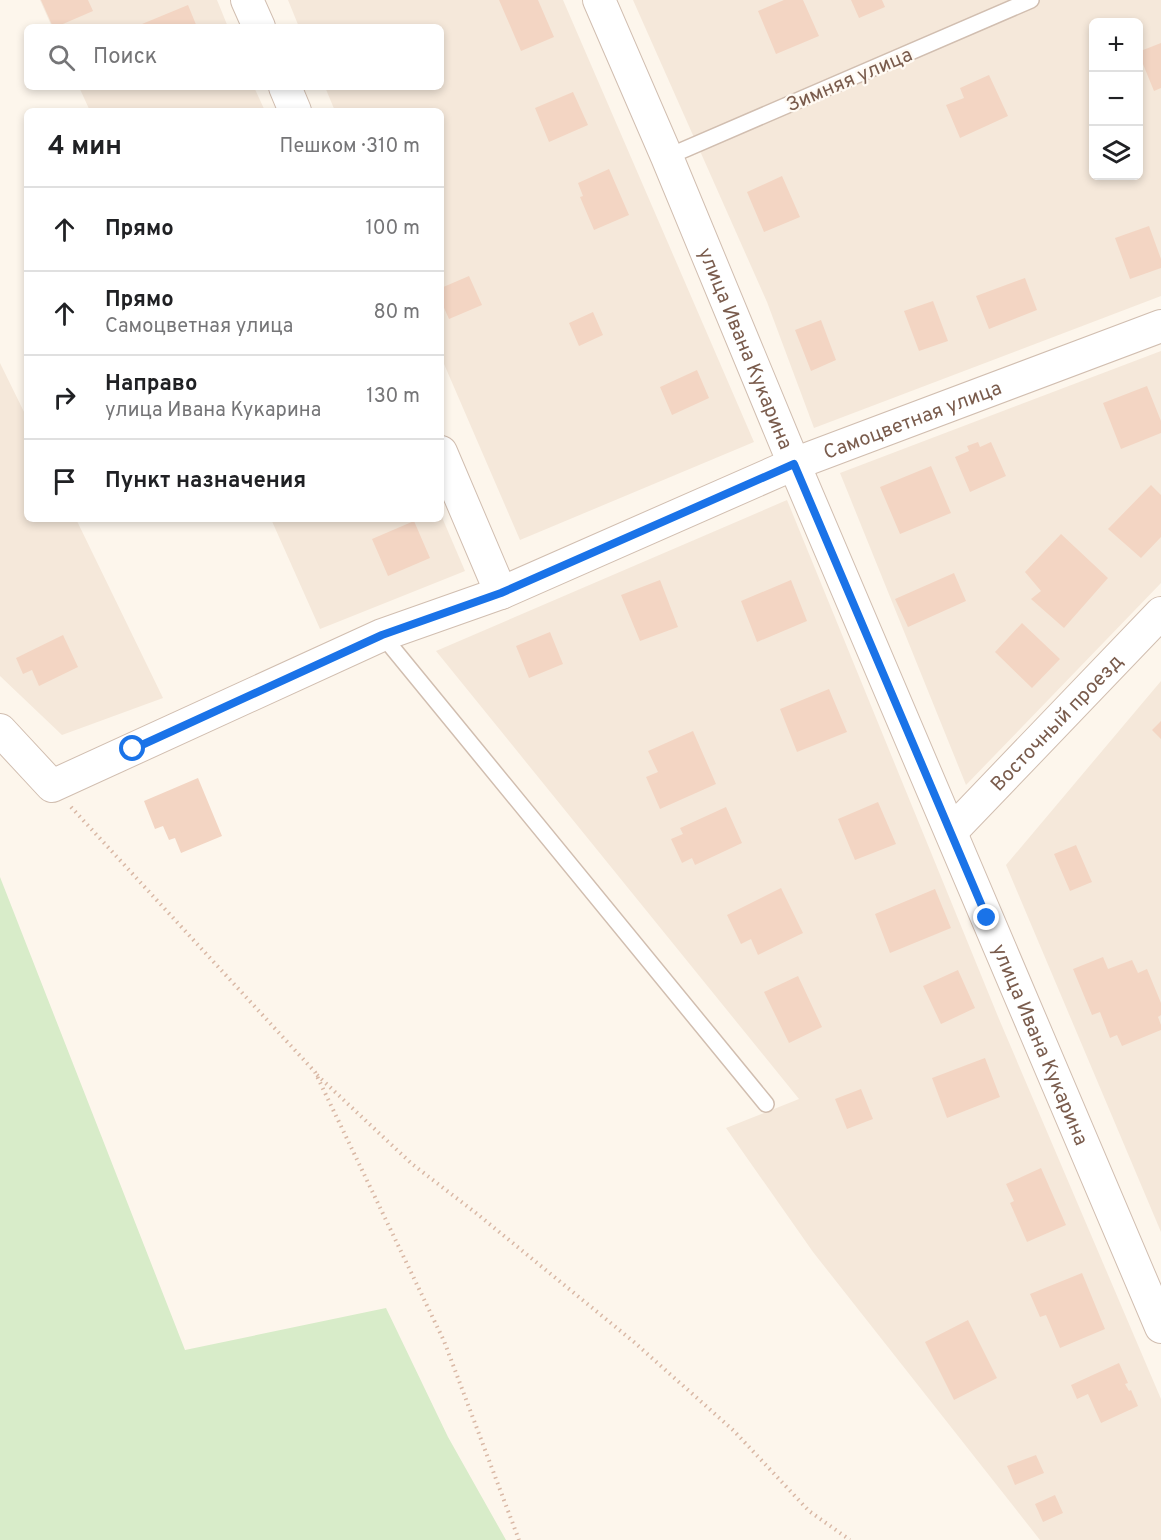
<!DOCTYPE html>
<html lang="ru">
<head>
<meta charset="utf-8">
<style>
	body { margin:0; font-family:Overpass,sans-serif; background:#f6f6f6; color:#202124 }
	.controls { position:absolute; right:18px; top:18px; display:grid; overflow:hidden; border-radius:9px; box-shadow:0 3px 9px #0003 }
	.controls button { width:54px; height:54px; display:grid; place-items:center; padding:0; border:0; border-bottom:2px solid #e0e0e0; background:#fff; color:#202124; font:30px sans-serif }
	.stop { position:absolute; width:18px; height:18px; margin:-14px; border:4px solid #1a73e8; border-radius:50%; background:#fff }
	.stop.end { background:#1a73e8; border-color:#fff; box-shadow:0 2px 6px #0008 }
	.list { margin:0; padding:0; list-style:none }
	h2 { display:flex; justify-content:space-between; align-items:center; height:78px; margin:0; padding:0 24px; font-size:26px }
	h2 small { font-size:20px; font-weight:400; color:#757577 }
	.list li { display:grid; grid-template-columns:39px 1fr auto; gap:18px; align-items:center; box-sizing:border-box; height:84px; padding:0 24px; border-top:2px solid #e0e0e0 }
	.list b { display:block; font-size:22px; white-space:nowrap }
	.list p { margin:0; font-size:20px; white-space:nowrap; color:#757577 }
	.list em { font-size:20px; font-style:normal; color:#757577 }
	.icon { flex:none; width:33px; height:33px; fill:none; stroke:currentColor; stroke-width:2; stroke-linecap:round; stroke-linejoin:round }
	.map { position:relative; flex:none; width:1161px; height:1540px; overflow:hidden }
	.search { position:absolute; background:#fff; box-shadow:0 3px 9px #0003; left:24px; top:24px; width:420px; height:66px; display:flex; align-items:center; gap:15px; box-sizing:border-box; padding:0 21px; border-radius:9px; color:#757577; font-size:22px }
	.panel { position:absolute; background:#fff; box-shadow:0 3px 9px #0003; left:24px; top:108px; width:420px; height:414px; border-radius:9px }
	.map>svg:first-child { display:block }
	.residential { fill:#f5e8da; fill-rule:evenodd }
	.green { fill:#d8ecc9 }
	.building { fill:#f3d5c3 }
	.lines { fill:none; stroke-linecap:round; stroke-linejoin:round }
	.service-casing { stroke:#d1beb0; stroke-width:18 }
	.minor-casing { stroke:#d1beb0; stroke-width:34 }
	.path { stroke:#d9b8a5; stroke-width:4; stroke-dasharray:1.5 4.5; stroke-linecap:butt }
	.service { stroke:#fff; stroke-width:15 }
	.minor { stroke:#fff; stroke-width:32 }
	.route { stroke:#1a73e8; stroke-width:8 }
	.labels { text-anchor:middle; stroke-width:4.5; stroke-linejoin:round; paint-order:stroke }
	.street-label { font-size:20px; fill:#7a5c4d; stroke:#fffaf3 }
</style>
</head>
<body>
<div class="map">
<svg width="1161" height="1540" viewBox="0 0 1161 1540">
	<rect width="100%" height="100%" fill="#fdf6ec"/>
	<!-- residential -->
	<path class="residential" d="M40,0H217L228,27H52Z
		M288,0H563L754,442L520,540L441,357V111H335L325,87H441V27H299Z
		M633,0H1161V296L814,428L767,302ZM1094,22H1138V176H1094Z
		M79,87H254L265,111H90Z
		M1161,351V583L966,785L840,473Z
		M0,363L27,418V519H76L163,698L62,735L0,676Z
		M787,500L999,1019L1161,1399V1540H1040L813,1252L726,1128L799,1099L436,651Z
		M441,515L465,571L320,629L271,519H441Z
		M1161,681V1232L1006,865Z"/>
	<!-- green -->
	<path class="green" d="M0,877L185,1350L386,1308L448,1437L506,1540H0Z"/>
	<!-- building -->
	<path class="building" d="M41,0H88L93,11L56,27H53Z
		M499,0H538L554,37L521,51Z
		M784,0H803L819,36L776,54L758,11Z
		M851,0H882L885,7L859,18Z
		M188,5L197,27H144L142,24Z
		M1161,43V88L1154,91L1138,52Z
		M989,75L1008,116L960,138L946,105L964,98L960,88Z
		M573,92L588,125L549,142L535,108Z
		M609,169L629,215L594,230L580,197L583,196L578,183Z
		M782,176L800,217L764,232L747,192Z
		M1149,226L1161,259V268L1130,279L1115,238Z
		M469,276L482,305L449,319L441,301V288Z
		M1025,278L1037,310L989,329L976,296Z
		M933,301L948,341L919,351L904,311Z
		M593,312L603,335L579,346L569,323Z
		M821,320L836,360L811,371L795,330Z
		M697,370L709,398L672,415L660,387Z
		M1147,386L1161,421V433L1121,449L1103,403Z
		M978,442L980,447L991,442L1006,476L970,492L955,457L969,451L967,446Z
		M931,466L951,513L900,534L880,487Z
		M1151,485L1161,495V537L1141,558L1108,529Z
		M414,521L430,558L388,576L372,539Z
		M1061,534L1108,578L1064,628L1031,599L1041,591L1025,572Z
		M954,573L966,601L908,627L895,599Z
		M660,580L678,627L640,641L621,595Z
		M791,580L807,621L757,642L741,601Z
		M1022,623L1060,659L1032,688L995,652Z
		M550,632L563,664L529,678L516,646Z
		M63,635L78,667L39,686L32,670L23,674L16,658Z
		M829,689L847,732L797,752L780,709Z
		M1161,721V739L1152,730Z
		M693,731L716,784L660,809L646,777L658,772L648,751Z
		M198,778L222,836L181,853L175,838L169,840L163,826L155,829L144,801Z
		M878,802L896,844L855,860L838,819Z
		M726,807L742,843L695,865L692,858L682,863L671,839L683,834L680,828Z
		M1076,845L1092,882L1070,891L1054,854Z
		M781,888L803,933L758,955L751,939L741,944L727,915Z
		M935,889L951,928L890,953L875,914Z
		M1103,957L1108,969L1132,960L1138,973L1147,969L1161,1003V1015L1158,1017L1161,1025V1030L1122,1046L1117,1035L1110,1038L1100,1012L1092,1015L1073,969Z
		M958,970L975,1008L941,1024L923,986Z
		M798,976L822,1027L789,1043L764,992Z
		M985,1058L1000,1097L947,1118L932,1078Z
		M861,1089L873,1119L847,1129L835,1099Z
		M1041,1168L1066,1225L1027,1242L1010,1203L1014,1201L1006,1184Z
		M1082,1273L1105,1329L1060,1348L1046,1315L1040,1317L1030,1294Z
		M968,1320L997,1378L954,1400L925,1342Z
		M1119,1363L1128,1383L1125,1384L1129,1391L1131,1390L1138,1406L1101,1423L1088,1394L1077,1399L1071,1385Z
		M1036,1455L1044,1473L1015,1485L1007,1466Z
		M1055,1495L1063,1513L1043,1522L1035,1504Z"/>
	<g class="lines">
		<defs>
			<path id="service" d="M667,157L1031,0
				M382,635L766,1104"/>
			<g id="minor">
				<path d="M247,0L259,27"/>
				<path id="s1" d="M599,0L667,157L794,464L1161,1327"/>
				<path d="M285,87L295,111"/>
				<path d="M441,452L501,593"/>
				<path id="s2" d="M0,730L52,786L382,635L501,593L794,464L1161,326"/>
				<path id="s3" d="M951,832L1161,613"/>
			</g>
		</defs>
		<!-- service casing -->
		<use href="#service" class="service-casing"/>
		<!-- minor casing -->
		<use href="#minor" class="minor-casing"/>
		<!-- path -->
		<path class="path" d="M71,807L315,1072L444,1341L519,1540
			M317,1075L412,1164L476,1213L634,1342L734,1431L809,1511L850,1540"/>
		<!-- service -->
		<use href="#service" class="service"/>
		<!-- minor -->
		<use href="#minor" class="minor"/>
	</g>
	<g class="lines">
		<!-- route -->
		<path class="route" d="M133,749L382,635L501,593L794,464L987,918"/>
	</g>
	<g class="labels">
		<!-- street labels -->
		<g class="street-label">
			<text transform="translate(849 79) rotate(-23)" y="7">Зимняя улица</text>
			<text dy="7" stroke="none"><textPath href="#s1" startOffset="378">улица Ивана Кукарина</textPath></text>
			<text dy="7" stroke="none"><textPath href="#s2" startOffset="1012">Самоцветная улица</textPath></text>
			<text dy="7" stroke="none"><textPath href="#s3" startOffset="152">Восточный проезд</textPath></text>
			<text dy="7" stroke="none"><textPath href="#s1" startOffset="1134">улица Ивана Кукарина</textPath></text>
		</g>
	</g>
</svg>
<div class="controls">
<button>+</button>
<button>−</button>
<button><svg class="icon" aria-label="layers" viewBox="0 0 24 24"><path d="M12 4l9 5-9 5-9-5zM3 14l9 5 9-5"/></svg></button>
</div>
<div class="stop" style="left:133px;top:749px"></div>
<div class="stop end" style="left:987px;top:918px"></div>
<div class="search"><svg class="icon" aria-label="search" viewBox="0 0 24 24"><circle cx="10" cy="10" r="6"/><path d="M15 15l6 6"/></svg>Поиск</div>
<section class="panel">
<h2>4 мин<small>Пешком · 310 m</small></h2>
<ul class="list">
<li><svg class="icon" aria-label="ahead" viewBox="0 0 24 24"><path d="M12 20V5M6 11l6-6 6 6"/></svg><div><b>Прямо</b></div><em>100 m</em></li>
<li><svg class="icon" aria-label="ahead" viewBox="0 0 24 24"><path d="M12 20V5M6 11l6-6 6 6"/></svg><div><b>Прямо</b><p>Самоцветная улица</p></div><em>80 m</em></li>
<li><svg class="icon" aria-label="right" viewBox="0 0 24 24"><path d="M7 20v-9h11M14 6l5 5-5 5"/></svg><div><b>Направо</b><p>улица Ивана Кукарина</p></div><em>130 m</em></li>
<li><svg class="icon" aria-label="arrive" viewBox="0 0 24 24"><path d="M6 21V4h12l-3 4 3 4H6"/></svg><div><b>Пункт назначения</b></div></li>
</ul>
</section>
</div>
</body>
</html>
